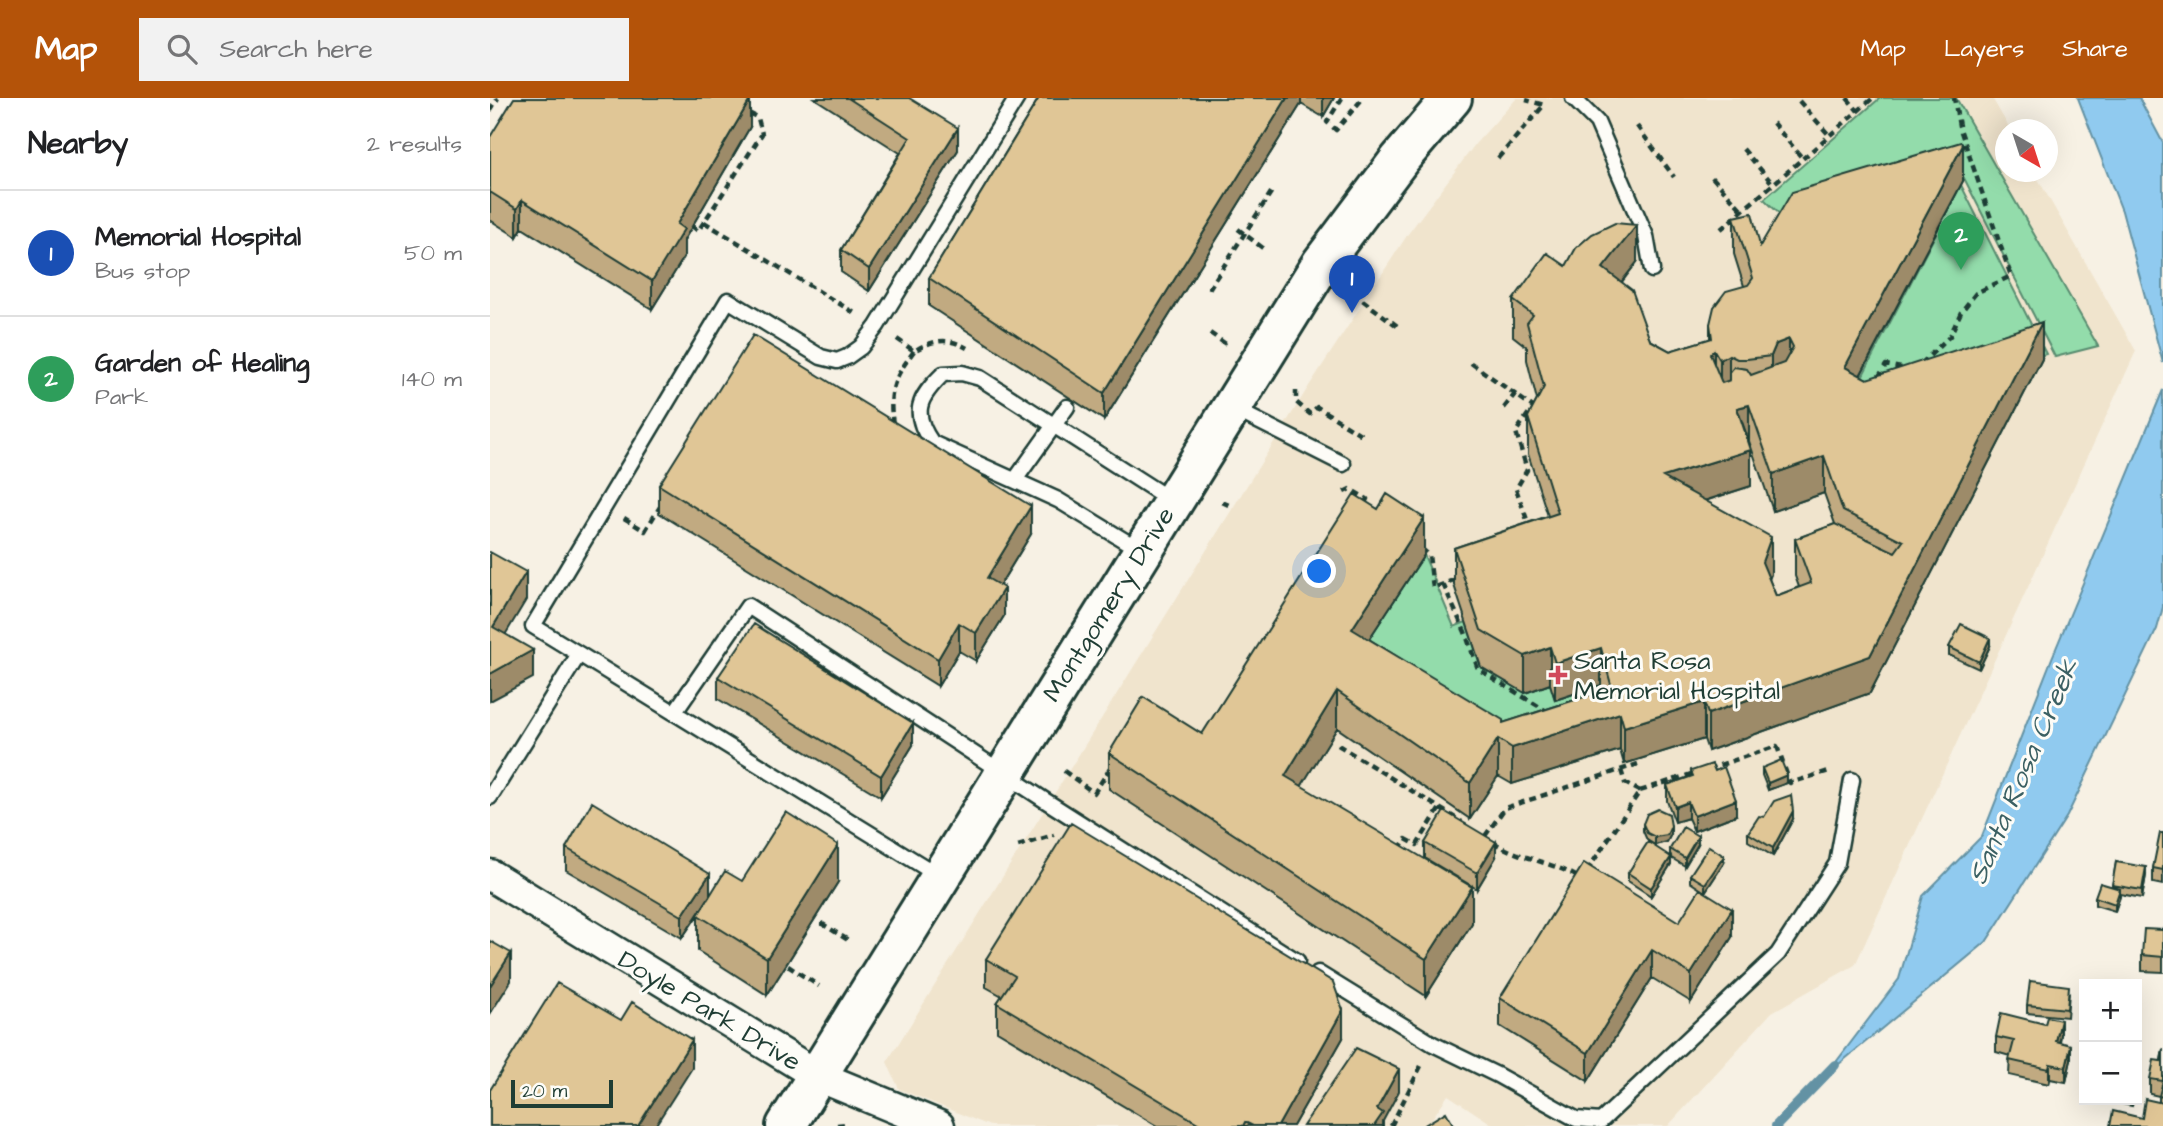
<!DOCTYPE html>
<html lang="en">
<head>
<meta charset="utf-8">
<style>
	body { margin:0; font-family:"Architects Daughter",sans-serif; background:#f2f2f2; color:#202124 }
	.controls { position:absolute; right:21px; bottom:21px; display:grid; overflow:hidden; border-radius:0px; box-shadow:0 7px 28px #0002 }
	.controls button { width:63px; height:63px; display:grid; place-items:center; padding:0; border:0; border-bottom:2px solid #e0e0e0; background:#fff; color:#202124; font:35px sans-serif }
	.compass { position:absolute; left:1505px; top:21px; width:63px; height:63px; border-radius:50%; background:#fff; box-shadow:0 7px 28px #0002; rotate:141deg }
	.scale { position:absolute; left:21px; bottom:18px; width:102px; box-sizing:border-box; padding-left:7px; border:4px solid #1f3d34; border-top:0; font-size:19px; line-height:24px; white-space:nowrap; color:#1f3d34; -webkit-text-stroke:5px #fdfcf7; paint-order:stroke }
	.you { position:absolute; left:830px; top:474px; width:24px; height:24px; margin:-18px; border:5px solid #fff; border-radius:50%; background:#1a73e8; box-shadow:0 0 0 10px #1a73e833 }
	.badge { display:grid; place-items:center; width:46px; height:46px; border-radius:50%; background:#b45309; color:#fff; font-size:23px; font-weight:700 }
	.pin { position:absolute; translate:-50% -58px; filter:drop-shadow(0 2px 4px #0008) }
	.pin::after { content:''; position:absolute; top:37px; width:24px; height:21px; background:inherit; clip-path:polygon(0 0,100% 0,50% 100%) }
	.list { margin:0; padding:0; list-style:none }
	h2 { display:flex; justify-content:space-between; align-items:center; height:91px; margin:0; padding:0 28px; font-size:30px }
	h2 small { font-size:23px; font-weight:400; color:#757577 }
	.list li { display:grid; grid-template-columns:46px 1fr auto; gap:21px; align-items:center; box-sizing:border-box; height:126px; padding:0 28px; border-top:2px solid #e0e0e0 }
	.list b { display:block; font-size:26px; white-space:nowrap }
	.list p { margin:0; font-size:23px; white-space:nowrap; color:#757577 }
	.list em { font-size:23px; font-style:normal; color:#757577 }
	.icon { flex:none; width:38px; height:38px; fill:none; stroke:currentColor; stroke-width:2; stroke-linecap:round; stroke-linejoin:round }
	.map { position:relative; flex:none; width:1673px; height:1028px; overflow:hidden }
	header { display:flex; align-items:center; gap:42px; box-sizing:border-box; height:98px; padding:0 35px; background:#b45309; color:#fff }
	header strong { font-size:33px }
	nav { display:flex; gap:38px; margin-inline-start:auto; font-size:24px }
	.search { width:490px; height:63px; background:#f2f2f2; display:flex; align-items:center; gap:18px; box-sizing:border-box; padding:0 24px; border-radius:0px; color:#757577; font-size:26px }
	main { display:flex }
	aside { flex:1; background:#fff }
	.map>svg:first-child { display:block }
	.built { fill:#f0e4cd }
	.green { fill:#93dcab; stroke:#598c70; stroke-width:2 }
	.water { fill:#90caef; stroke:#6392a4; stroke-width:2 }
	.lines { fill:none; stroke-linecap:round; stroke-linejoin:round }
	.stream { stroke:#6392a4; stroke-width:10 }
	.lane-casing { stroke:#1f3d34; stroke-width:19 }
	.street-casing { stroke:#1f3d34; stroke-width:35 }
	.secondary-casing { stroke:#1f3d34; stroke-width:44 }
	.path { stroke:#1f3d34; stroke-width:4.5; stroke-dasharray:7 5; stroke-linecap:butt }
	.lane { stroke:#fdfcf7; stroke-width:14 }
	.street { stroke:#fdfcf7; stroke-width:30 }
	.secondary { stroke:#fdfcf7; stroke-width:38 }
	.wall { fill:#c1aa81; stroke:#1f3d34; stroke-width:2; fill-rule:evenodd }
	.shaded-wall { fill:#9d8b69; stroke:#1f3d34; stroke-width:2 }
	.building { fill:#e0c696; stroke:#1f3d34; stroke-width:2; fill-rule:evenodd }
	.poi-dot { fill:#d1495b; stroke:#fdfcf7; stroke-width:2.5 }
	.labels { text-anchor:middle; stroke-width:6; stroke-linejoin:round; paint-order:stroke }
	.street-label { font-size:26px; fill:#1f3d34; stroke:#fdfcf7 }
	.poi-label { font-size:26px; fill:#1f3d34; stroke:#fdfcf7; text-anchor:start }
	.water-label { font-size:28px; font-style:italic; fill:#3b6063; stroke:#fdfcf7 }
</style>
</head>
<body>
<header>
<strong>Map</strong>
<div class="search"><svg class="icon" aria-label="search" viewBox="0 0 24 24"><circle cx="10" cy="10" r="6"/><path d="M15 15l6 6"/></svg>Search here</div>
<nav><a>Map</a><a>Layers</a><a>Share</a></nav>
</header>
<main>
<aside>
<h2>Nearby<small>2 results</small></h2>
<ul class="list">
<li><span class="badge" style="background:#1a4fb4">1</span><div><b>Memorial Hospital</b><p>Bus stop</p></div><em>50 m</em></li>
<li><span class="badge" style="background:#2e9e5b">2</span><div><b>Garden of Healing</b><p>Park</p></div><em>140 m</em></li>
</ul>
</aside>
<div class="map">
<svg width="1673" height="1028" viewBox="0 0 1673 1028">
	<rect width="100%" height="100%" fill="#f7f1e4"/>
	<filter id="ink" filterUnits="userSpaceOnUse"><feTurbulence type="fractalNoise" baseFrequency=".0143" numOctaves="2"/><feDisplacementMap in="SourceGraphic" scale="14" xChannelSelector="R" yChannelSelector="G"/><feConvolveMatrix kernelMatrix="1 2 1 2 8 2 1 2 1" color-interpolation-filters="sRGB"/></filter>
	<g filter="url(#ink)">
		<!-- built -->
		<path class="built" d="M1027,0H1502L1520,31L1516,32V74H1544L1646,253L1365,867L1282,914L1178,1028H1005L958,997L937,1028H500L409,991L397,964L819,288L918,136L986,45Z"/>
		<!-- green -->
		<path class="green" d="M1390,0H1466L1608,248L1565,259L1474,80L1304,130L1274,101Z
			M1471,87L1556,256L1377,316L1358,306Z
			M934,457L964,529L976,524L991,569L1035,595L1060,586L1065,601L1111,587L1122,627L1018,657L864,563Z"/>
		<!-- water -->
		<path class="water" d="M1588,0H1649L1673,45V265L1632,113Z
			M1673,292V509L1667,531L1577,718L1496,844L1337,976L1409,881L1433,798L1492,738L1562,560Z"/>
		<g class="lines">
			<!-- stream -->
			<path class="stream" d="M1286,1028L1345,967"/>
			<defs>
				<path id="lane" d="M1083,0L1107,24L1156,138L1162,172
					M744,311L853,366
					M525,382L577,309
					M650,452L568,402L442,345C421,315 428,300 453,276L472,275L490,280L682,403
					M89,556L43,528L238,202L331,259L347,263L357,259L371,249L387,228L527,0
					M185,614L258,508L556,703L807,863
					M0,699L89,556L449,778
					M828,875L943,946L1007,977L1086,1021L1111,1023L1288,856L1347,765L1362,682"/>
				<path id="street" d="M0,777L328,978L449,1028"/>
				<path id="secondary" d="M296,1028L831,166L910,61L962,0"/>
			</defs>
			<!-- lane casing -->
			<use href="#lane" class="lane-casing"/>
			<!-- street casing -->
			<use href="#street" class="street-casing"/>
			<!-- secondary casing -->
			<use href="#secondary" class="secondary-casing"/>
			<!-- path -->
			<path class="path" d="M852,0L837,24L846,32L873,0
				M1357,0L1368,13
				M1309,3L1340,38
				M0,13L8,0
				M1283,25L1313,61
				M1147,28L1184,79
				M1253,51L1283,86
				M1008,60L1054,7L1036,2
				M1222,79L1253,113
				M214,124L368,217
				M202,128L208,133L272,36L268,20L257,14
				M748,131L774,151
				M1231,131L1383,0
				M719,191L782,93
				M863,195L910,230
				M720,235L737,247
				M407,241L424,253C442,242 458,239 477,250
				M981,265L1043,309L1026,334L1037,372L1026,391L1040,430
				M1431,266L1460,238L1471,214L1486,195L1521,178L1469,28L1464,0
				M1388,280L1396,267L1417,271
				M806,293V304L820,316L827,309L872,337
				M1014,310L1025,296
				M403,326C398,292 404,280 424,253
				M854,394L860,391L877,401L874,407
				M732,404L741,408
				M134,420L155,433L171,407
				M931,450L939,457L943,490L969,480
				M953,486L975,534L988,571L1058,614
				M848,647L972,724
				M1218,671L1287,648L1300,685L1339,673
				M1131,672L1135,685L1150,693
				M574,673L604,695L621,669
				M995,738L1015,710L1148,666
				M1003,744C1030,761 1064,764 1091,781
				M528,748L564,737
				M909,751L916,741L927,747L950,710
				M1097,773L1150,693L1207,674
				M331,825L358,842
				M298,868L329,888
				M347,1027L357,1026
				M901,1028L931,968"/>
			<!-- lane -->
			<use href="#lane" class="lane"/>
			<!-- street -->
			<use href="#street" class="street"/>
			<!-- secondary -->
			<use href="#secondary" class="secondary"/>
		</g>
		<!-- wall -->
		<path class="wall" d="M324,0H419L468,52L379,193L351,174V152L410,55Z
			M549,0H844L833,19L811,6L614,322L439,208V180Z
			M260,29L194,142V159L162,211L32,130L27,139L0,122V39Z
			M1473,83L1370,278L1377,281L1552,261L1380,595L1218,653L1214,641L1134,666L1130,652L1022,686L1008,678L980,721L847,630L811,688L982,825L936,898L619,691V655L712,636L934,457L879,541L1013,625L1113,593L1111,587L1065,602L1060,586L1035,595L991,569L964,487V450L1058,418L1038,356V319L1047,302L1037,262V249L1023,238V202L1076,168L1147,164L1132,184L1160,242L1180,253L1220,241V226L1254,188L1244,156V119L1270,148ZM1259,343L1283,413L1334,395L1345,426L1305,441V478L1309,489L1286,498L1279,481L1281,476L1215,403L1261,388Z
			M169,387L541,436L510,487L514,518L486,563L469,553L448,588L169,415Z
			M1500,548L1489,571L1459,557V549Z
			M228,579L423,647L391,699L228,601Z
			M1272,670L1297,685L1278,692L1272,677Z
			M1201,673L1246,717L1204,733L1198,720L1185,724L1177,703V687L1201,678Z
			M1274,719L1303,721L1283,758L1258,743V735Z
			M1153,726L1181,736L1177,744L1165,747L1157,742L1153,733Z
			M1673,735V787L1663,785V770Z
			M935,745L1006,759L987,791L935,760Z
			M1208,746L1195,768L1181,760V766L1161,798L1138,783V775L1180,758V751Z
			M76,750L220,797L252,783L348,784L277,897L208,853V817L192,840L76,772Z
			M1626,764L1656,777L1652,800L1630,796L1625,813L1605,807V799L1622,789Z
			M1234,765L1215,794L1200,784V777Z
			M1189,824L1242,839L1201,904L1162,880L1098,983L1010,928V900Z
			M1673,832V874L1652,873V857Z
			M496,861L853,940L803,1028H667L507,933V905L512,898L496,889Z
			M1579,895L1577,919L1537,915V907Z
			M1571,937L1570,944L1581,962L1576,984L1560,981L1559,986L1519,977L1520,958L1506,954V939Z
			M1673,951V1028L1652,1020L1669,1004V998L1660,996V981L1671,963Z
			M1618,1002H1644L1642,1008L1618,1003Z"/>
		<!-- shaded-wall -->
		<path class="shaded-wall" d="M797,0H811V6L614,322V295Z
			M833,0H844L833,19Z
			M260,2V29L194,142V159L162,211V183L187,126Z
			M468,30V52L379,193V171Z
			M1473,47V83L1355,306V269Z
			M32,102V130L27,139V111Z
			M1147,127V164L1113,207V170Z
			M1552,224V261L1380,595L1218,653V616L1380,558Z
			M1299,241V278L1281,294V258L1286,246Z
			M1224,252V289L1220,256Z
			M1239,257V294L1230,298V262Z
			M1259,307V343L1247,310Z
			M1261,352V388L1173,416V379Z
			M1334,358V395L1283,413V376Z
			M541,408V436L497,508V480Z
			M934,420V457L862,567V531Z
			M1281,439V476L1272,501V464Z
			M36,474V502L3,557V529Z
			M514,490V518L486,563V535Z
			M469,525V553L448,588V561Z
			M1500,540V548L1489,571V564Z
			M1060,549V586L1035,595V558Z
			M1111,550V587L1065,602V565Z
			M43,552V580L0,603V576Z
			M847,593V630L795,715V678Z
			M1214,604V641L1134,666V629Z
			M1130,615V652L1022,686V650Z
			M423,625V647L391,699V678Z
			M1008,641V678L980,721V685Z
			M1297,677V685L1278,692V685Z
			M1246,702V717L1204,733V718Z
			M1198,704V720L1185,724V709Z
			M1303,713V721L1283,758V750Z
			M1181,728V736L1177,744L1165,747V739Z
			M1208,738V746L1195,768V760Z
			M1006,744V759L987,791V775Z
			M348,747V784L277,897V860Z
			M1234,758V765L1215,794V786Z
			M1181,759V766L1161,798V790Z
			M1656,769V777L1652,800V792Z
			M220,776V798L192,840V818Z
			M982,789V825L936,898V861Z
			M1630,791V799L1625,813V806Z
			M1242,811V839L1201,904V876Z
			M1162,852V880L1098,983V955Z
			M21,855V883L0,916V888Z
			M853,912V940L803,1028H788Z
			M1571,922V937L1566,958V943Z
			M202,942V970L165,1028H148Z
			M1581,947V962L1576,984V969Z
			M1560,966V981L1559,986V971Z
			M909,971V993L893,1023V1028H884L887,1011Z"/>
		<!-- building -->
		<path class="building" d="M24,0H257L260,2L187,126L194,131L162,183L32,102L27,111L0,94V39Z
			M358,0H419L468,30L379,171L351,152L420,40Z
			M549,0H797L614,295L439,180Z
			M1471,44L1473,47L1355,269L1377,281L1552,224L1380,558L1218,616L1214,604L1134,629L1130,615L1022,650L1008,641L980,685L847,593L795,678L982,789L936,861L619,655L653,599L712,636L864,396L888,411L897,396L934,420L862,531L1013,622V625L1122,590L1111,550L1065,565L1060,549L1035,558L991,532L964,450L1068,415L1038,319L1054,289L1037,225L1043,217L1023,202L1057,155L1076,168L1086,150L1102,136L1125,125L1147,127L1113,170L1142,192L1160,242L1180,253L1222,240L1220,226L1224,209L1236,193L1258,187L1263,180L1244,119L1262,115L1270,148L1302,94ZM1299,241L1303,249L1294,265L1261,277L1257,271L1244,269L1240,274V282L1232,285L1220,256L1224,252L1230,262L1239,257L1247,261H1257L1281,258L1286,246ZM1259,307L1283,376L1334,358L1353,413L1413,443L1405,454L1345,426L1305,441L1321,485L1286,498L1272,464L1281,439L1173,379L1261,352L1247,310Z
			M263,237L541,408L497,480L514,490L486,535L469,525L448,561L169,387Z
			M0,454L36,474L3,529L43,552L0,576Z
			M264,526L423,625L391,678L228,579Z
			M1471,526L1500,540L1489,564L1459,549Z
			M1291,662L1297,677L1278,685L1272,670Z
			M1222,666L1225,673L1234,669L1246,702L1204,718L1198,704L1185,709L1177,687L1203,678L1201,673Z
			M1301,697L1303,713L1283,750L1258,735L1269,718L1274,719L1284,703Z
			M102,704L220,776L192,818L76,750Z
			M1168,711L1179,716L1181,728L1177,737L1165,739L1157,735L1153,726L1157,716Z
			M954,713L1006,744L987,775L935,745Z
			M296,714L348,747L277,860L208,817L235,773L252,783Z
			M581,725L843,884L853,912L788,1028H763L755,1024L753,1028H713L507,905L525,878L496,861Z
			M1193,729L1208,738L1195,760L1180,751Z
			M1670,735H1673V772L1663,770Z
			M1158,744L1181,759L1161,790L1138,775Z
			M1219,748L1234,758L1215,786L1200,777Z
			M1626,764L1656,769L1652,792L1622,787Z
			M1094,765L1189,824L1210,791L1242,811L1201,876L1162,852L1098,955L1010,900Z
			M1610,785L1630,791L1625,806L1605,799Z
			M1654,831L1673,832V859L1652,857Z
			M0,843L21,855L0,888Z
			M1540,883L1579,888L1577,911L1537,907Z
			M67,885L131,922L142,904L202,942L148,1028H0V992Z
			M1511,915L1555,926L1557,919L1571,922L1566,943L1581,947L1576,969L1560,966L1559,971L1519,962L1524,943L1506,939Z
			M866,950L909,971L887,1011L893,1015L884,1028H813Z
			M1673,951V999L1669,998L1673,983L1660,981L1664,962L1671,963Z
			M1655,1001L1673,1005V1028H1620L1623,1013L1652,1020Z
			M956,1014L964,1028H933Z"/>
	</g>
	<!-- markers -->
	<path class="poi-dot" d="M1064.5 566.5h7v7h7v7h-7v7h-7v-7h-7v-7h7z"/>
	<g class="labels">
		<!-- street labels -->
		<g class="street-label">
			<text transform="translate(618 506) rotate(-58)" y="9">Montgomery Drive</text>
			<text transform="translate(220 912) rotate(31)" y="9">Doyle Park Drive</text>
		</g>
		<!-- poi labels -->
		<g class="poi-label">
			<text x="1084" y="571">Santa Rosa<tspan x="1084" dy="30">Memorial Hospital</tspan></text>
		</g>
		<!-- water labels -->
		<g class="water-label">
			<text transform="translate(1532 673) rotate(-67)" y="10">Santa Rosa Creek</text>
		</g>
	</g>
</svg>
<div class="controls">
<button>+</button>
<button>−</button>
</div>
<svg class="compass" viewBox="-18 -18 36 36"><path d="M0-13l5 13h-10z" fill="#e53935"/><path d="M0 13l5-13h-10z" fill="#757577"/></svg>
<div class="scale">20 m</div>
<div class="you"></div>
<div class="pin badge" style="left:862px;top:215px;background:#1a4fb4">1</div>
<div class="pin badge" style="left:1471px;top:172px;background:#2e9e5b">2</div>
</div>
</main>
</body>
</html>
